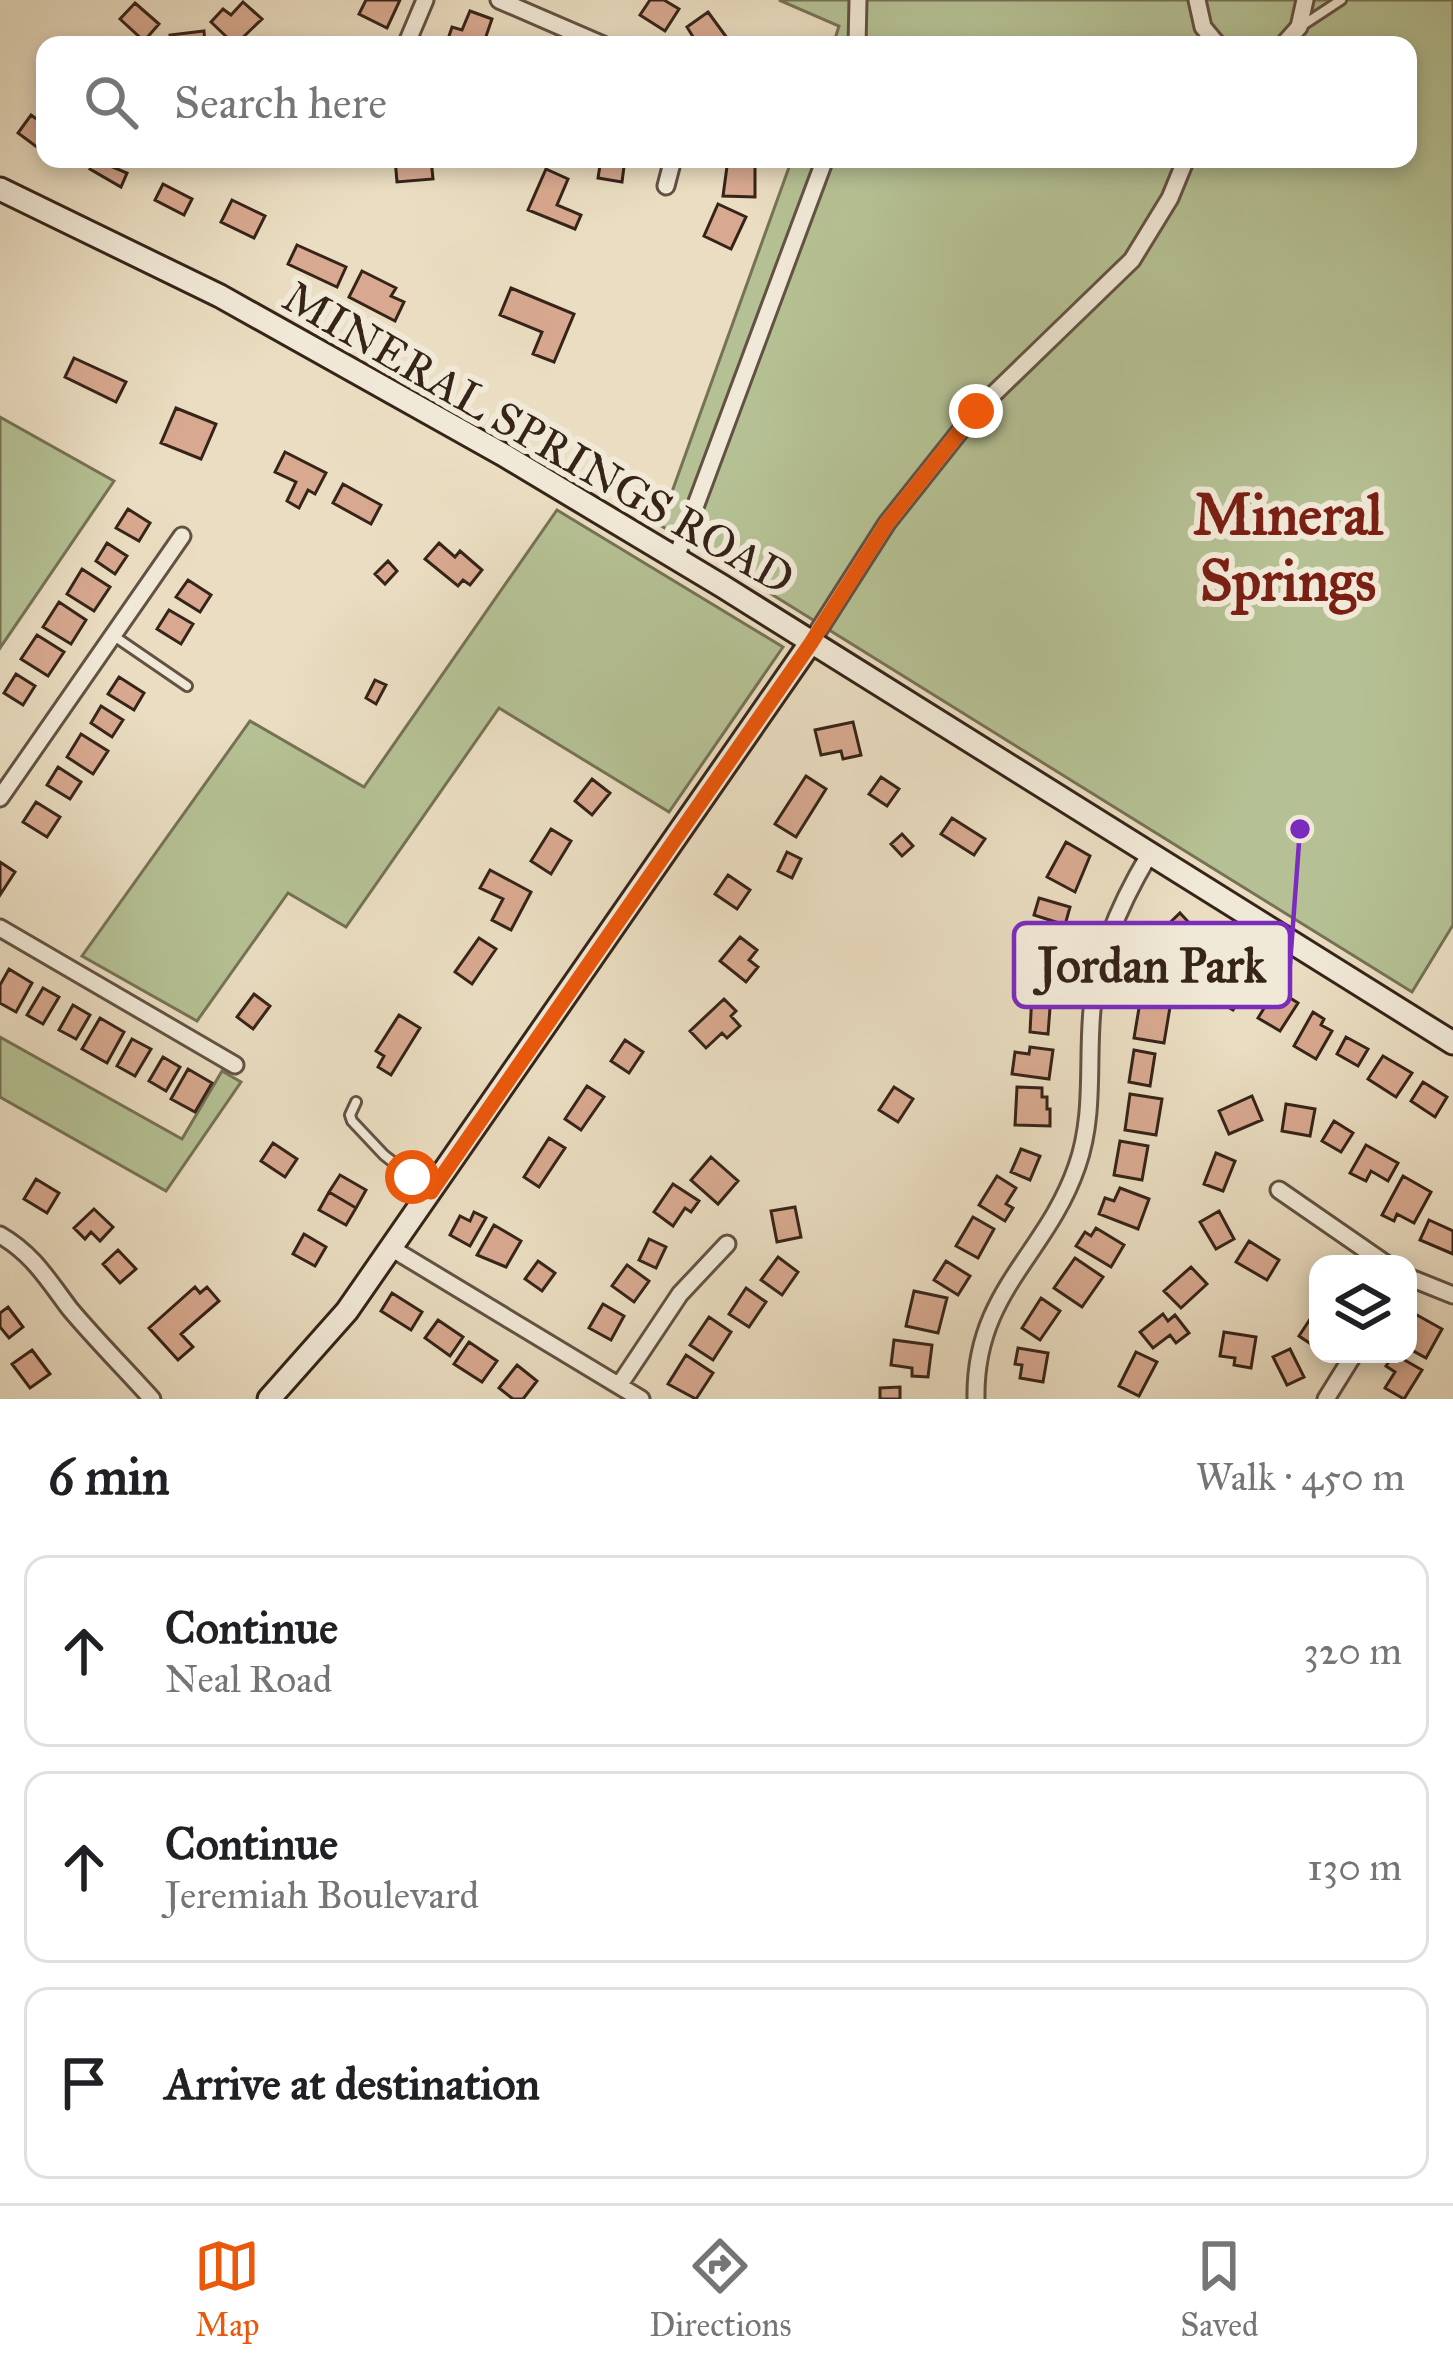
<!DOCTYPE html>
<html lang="en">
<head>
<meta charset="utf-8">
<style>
	body { margin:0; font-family:"IM FELL Great Primer",serif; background:#f2f2f2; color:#202124 }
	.controls { position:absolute; right:36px; bottom:36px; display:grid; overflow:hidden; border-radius:24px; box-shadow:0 6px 18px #0003 }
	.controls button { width:108px; height:108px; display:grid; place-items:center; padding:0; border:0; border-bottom:3px solid #e0e0e0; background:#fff; color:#202124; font:60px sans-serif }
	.stop { position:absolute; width:36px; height:36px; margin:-27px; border:9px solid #ea580c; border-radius:50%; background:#fff }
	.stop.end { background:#ea580c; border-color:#fff; box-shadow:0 3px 12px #0008 }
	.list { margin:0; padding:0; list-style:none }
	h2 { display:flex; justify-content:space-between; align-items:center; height:156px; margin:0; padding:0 48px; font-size:51px }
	h2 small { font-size:39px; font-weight:400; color:#757577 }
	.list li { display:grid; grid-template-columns:78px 1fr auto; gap:36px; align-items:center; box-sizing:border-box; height:192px; margin:0 24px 24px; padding:0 24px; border:3px solid #e0e0e0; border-radius:24px }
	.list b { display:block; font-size:45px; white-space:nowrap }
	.list p { margin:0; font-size:39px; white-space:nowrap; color:#757577 }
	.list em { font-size:39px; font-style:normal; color:#757577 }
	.icon { flex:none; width:66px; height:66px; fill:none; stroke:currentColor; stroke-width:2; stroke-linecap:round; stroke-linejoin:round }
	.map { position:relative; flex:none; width:1453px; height:1399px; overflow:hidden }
	.search { position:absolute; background:#fff; box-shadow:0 6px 18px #0003; left:36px; right:36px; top:36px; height:132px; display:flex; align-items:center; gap:30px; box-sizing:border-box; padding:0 42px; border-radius:24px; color:#757577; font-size:45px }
	.sheet { height:804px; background:#fff }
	nav { display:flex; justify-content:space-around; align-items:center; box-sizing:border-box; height:168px; border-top:3px solid #e0e0e0; background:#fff; font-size:33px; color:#757577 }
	nav a { display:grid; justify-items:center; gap:6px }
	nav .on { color:#ea580c }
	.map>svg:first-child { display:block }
	.green { fill:#b5c194; stroke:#767256; stroke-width:3 }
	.building { fill:#d8a990; stroke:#362419; stroke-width:3 }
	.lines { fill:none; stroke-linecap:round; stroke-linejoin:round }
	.lane-casing { stroke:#635243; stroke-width:14 }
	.street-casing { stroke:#635243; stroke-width:21 }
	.secondary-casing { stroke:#362419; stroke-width:27 }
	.lane { stroke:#f1e9d7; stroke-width:8 }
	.street { stroke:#f1e9d7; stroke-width:15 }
	.secondary { stroke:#f1e9d7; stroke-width:21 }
	.route { stroke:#ea580c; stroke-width:15 }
	.labels { text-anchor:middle; stroke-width:12; stroke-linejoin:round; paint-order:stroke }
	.street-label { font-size:45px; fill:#362419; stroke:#f1e9d7 }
	.district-label { font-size:57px; font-weight:bold; fill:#7a1f14; stroke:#f1e9d7 }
	.leader { fill:none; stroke:#7b2cbf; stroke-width:4.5 }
	.callout-dot { fill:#7b2cbf; stroke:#f1e9d7; stroke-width:4.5 }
	.callout { fill:#f1e9d7; stroke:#7b2cbf; stroke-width:4.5 }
	.callout-label { font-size:48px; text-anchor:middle; font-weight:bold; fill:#362419 }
</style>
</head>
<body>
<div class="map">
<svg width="1453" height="1399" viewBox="0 0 1453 1399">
	<rect width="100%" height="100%" fill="#eaddc1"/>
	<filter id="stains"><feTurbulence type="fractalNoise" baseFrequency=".00167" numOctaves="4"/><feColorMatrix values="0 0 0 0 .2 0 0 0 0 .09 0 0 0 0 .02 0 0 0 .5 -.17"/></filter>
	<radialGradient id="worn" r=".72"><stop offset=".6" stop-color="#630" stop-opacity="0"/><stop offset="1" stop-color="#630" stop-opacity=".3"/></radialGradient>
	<!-- green -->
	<path class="green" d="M779,0H1453V925L1412,992L660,525L792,159H1408V45H833L839,26Z
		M0,417L114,481L0,648Z
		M557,510L783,647L669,812L499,708L346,927L288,893L197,1021L82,956L250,721L364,787Z
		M0,1037L182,1139L222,1071L241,1082L166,1191L0,1097Z"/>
	<!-- building -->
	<path class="building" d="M366,0H400L387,28L359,14Z
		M650,0H664L679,9L665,31L640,15Z
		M243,2L262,19L235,45L211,22L223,9L231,15Z
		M135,3L159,24L144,41L120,19Z
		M470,11L492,19L483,45L447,42L452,27L462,30Z
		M708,12L730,42L726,45H698L687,27Z
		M204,31L205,45H171L170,35Z
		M31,115L45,125V153L18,133Z
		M94,159L127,173L121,187L90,169Z
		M395,159H431L433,179L397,182Z
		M601,159H625L622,182L598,178Z
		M728,159L755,160V197L723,196Z
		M546,169L568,179L557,205L581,215L575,229L528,210Z
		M163,184L192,199L184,215L155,200Z
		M232,200L265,216L254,238L221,222Z
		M718,204L746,217L731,249L704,236Z
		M297,245L346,267L337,287L288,264Z
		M362,271L396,288L391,296L404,302L395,321L349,297Z
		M511,288L574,314L554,362L533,354L542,332L500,315Z
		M74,358L126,382L116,402L65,377Z
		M176,408L216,424L201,459L161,443Z
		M285,452L326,473L315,494L308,490L299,508L287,501L296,482L275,472Z
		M343,484L381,505L371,524L333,503Z
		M128,509L150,523L139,541L116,528Z
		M107,543L127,556L115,574L96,561Z
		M439,543L455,557L460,551L482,570L470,585L463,580L458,586L425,559Z
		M388,561L397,571L385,584L375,574Z
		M82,569L110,587L94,611L67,594Z
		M188,580L211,595L200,612L176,597Z
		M59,602L86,620L71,644L43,627Z
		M169,610L193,624L181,644L157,629Z
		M37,635L64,652L48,676L21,659Z
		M16,674L35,686L23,705L4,693Z
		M119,677L144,693L134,710L108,694Z
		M375,680L386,685L376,704L366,698Z
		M101,706L123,720L112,737L91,723Z
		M853,722L861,755L843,759L841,751L821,755L815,730Z
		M81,734L108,751L93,774L67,757Z
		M58,767L81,782L70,799L47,785Z
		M806,776L826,789L796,837L775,824Z
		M881,777L899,789L887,806L869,794Z
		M592,779L610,793L592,815L575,801Z
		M36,802L60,817L47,837L23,822Z
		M952,818L985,839L974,855L941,834Z
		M551,829L571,841L551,874L531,861Z
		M902,834L913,846L902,856L891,844Z
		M1066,842L1090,856L1075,892L1047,877Z
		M787,852L801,859L792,878L778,871Z
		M0,862L15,872L0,895Z
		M490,870L531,892L511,930L492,920L503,899L480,888Z
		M728,875L750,890L737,909L715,894Z
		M1039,898L1070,907L1065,925L1034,915Z
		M1180,913L1194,928L1171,951L1156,936Z
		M740,937L757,950L749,960L758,967L746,982L720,961Z
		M479,938L496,949L472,984L455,972Z
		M1231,966L1259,983L1249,998L1243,994L1233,1010L1212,998Z
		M9,969L32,983L16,1012L0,1003V985Z
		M43,988L59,997L43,1024L27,1015Z
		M1276,989L1298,1003L1280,1031L1258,1018Z
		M1032,993L1051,995L1048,1034L1030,1032Z
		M254,994L270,1006L253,1029L237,1017Z
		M724,999L736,1011L731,1016L740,1026L727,1038L722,1033L706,1048L690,1031Z
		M1140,1002L1170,1007L1164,1043L1134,1038Z
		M73,1005L90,1015L76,1039L59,1030Z
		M1313,1012L1324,1019L1321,1025L1332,1031L1316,1059L1294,1046Z
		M399,1015L420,1028L391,1075L378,1067L384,1056L376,1051Z
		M100,1018L124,1032L107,1063L82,1049Z
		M1346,1037L1368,1049L1358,1066L1337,1054Z
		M132,1039L151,1049L135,1076L117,1066Z
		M625,1040L643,1052L629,1073L611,1061Z
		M1030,1047L1053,1050L1049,1079L1012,1074L1015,1052L1029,1054Z
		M1134,1050L1155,1054L1150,1086L1129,1082Z
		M1383,1056L1412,1073L1396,1097L1368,1079Z
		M163,1057L180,1067L166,1091L149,1081Z
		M188,1069L212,1083L195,1112L171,1099Z
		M1423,1082L1447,1097L1435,1117L1411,1101Z
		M587,1086L604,1097L581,1130L565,1119Z
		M894,1087L913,1099L898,1122L879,1110Z
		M1017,1087L1042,1088V1097H1047V1109H1050V1126L1015,1125Z
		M1130,1094L1162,1099L1156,1135L1125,1130Z
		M1252,1096L1262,1120L1229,1134L1219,1111Z
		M1286,1104L1315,1109L1310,1136L1282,1131Z
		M1334,1121L1353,1133L1341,1152L1322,1141Z
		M549,1138L565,1148L539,1187L524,1177Z
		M1120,1141L1148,1146L1142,1180L1114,1175Z
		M273,1143L297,1159L285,1177L261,1161Z
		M1366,1145L1398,1163L1388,1181L1371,1171L1366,1181L1350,1173Z
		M1021,1149L1040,1156L1030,1180L1011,1172Z
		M1216,1153L1235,1161L1223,1191L1204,1184Z
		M711,1157L738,1181L718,1204L691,1180Z
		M340,1175L366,1190L356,1208L329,1192Z
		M997,1176L1016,1188L1006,1204L1013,1208L1005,1221L979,1205Z
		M1403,1176L1431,1192L1414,1223L1397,1214L1394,1221L1382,1215Z
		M36,1179L59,1193L47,1213L24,1199Z
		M673,1184L699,1201L691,1212L685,1208L673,1226L654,1212Z
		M1120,1188L1149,1199L1138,1229L1099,1214L1105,1198L1114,1201Z
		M329,1192L356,1208L346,1225L319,1210Z
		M795,1207L801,1237L777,1242L771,1211Z
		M94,1209L113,1227L100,1241L91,1232L85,1239L74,1228Z
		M1219,1211L1234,1239L1216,1249L1200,1222Z
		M474,1212L486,1218L470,1246L450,1235L460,1216L470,1221Z
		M973,1217L994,1229L978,1258L956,1246Z
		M1429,1220L1453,1231V1254L1420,1240Z
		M494,1225L521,1241L506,1267L477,1255Z
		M1096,1228L1124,1245L1111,1267L1076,1246L1085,1232L1091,1236Z
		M304,1234L326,1247L315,1266L293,1254Z
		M649,1239L666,1247L656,1268L639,1260Z
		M1249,1241L1279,1260L1267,1280L1236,1262Z
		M118,1250L136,1269L120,1283L103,1264Z
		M778,1257L798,1272L782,1295L761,1280Z
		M1075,1258L1103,1277L1082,1307L1054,1288Z
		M538,1261L555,1273L542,1291L525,1279Z
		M946,1261L970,1276L958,1295L934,1280Z
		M627,1265L649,1281L634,1302L612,1286Z
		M1191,1267L1207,1284L1181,1308L1164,1291Z
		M195,1287L200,1293L207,1287L219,1301L181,1334L193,1347L178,1360L149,1328Z
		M746,1288L766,1302L749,1327L729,1314Z
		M914,1291L947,1298L938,1333L906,1326Z
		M392,1293L422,1312L411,1330L381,1311Z
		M1041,1298L1060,1311L1040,1340L1022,1328Z
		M603,1304L624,1316L611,1340L589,1328Z
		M8,1307L23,1327L9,1338L0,1327V1313Z
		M1318,1307V1347L1317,1348L1299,1336Z
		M1163,1314L1168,1321L1175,1315L1189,1333L1176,1343L1170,1335L1153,1348L1140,1332Z
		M1417,1315L1442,1329L1426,1358L1408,1348V1330Z
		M709,1317L731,1332L713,1360L690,1345Z
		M438,1320L463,1337L450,1356L425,1338Z
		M1224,1332L1256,1337L1251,1368L1234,1365L1235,1358L1220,1356Z
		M894,1340L932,1345L928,1377L912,1376V1368L891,1365Z
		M469,1342L497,1361L482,1382L454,1364Z
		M1018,1348L1048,1353L1043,1382L1020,1378L1022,1365L1015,1364Z
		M1290,1349L1304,1377L1287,1385L1273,1357Z
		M32,1350L50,1374L30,1388L12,1364Z
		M1136,1352L1157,1362L1139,1396L1119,1386Z
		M1394,1354L1422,1370L1404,1399L1385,1388L1395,1372L1386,1366Z
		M686,1355L713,1373L696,1399L668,1384Z
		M517,1365L537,1381L523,1399H513L499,1388Z
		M900,1387V1399H880V1388Z"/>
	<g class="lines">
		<defs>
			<path id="lane" d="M1300,27L1341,0
				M114,636L187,686
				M356,1102L350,1115L352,1121L384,1155L430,1191"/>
			<path id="street" d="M499,0L603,45
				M1197,0L1203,27L1218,45
				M406,45L425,0
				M857,45L858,0
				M1283,45L1299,27L1305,0
				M666,186L673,159
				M676,558L825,159
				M811,642L887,523L976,411L1132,260L1170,198L1186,159
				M0,798L182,536
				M0,928L235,1065
				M1279,1190L1386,1264
				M0,1235C33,1254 48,1280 70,1309C96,1340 125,1369 152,1399
				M391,1248L641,1399
				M1408,1277L1453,1295
				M620,1384L680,1294L727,1244
				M976,1399C974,1292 1046,1256 1077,1166C1095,1115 1087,1062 1092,1010C1097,954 1121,902 1149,855
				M1326,1399L1354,1354"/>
			<path id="secondary" d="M0,189L220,296L502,454L722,586L1453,1043
				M269,1399L347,1311L811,642"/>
		</defs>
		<!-- lane casing -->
		<use href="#lane" class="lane-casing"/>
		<!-- street casing -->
		<use href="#street" class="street-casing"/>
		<!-- secondary casing -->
		<use href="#secondary" class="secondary-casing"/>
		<!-- lane -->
		<use href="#lane" class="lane"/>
		<!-- street -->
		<use href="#street" class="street"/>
		<!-- secondary -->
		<use href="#secondary" class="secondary"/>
	</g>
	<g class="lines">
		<!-- route -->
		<path class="route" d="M412,1177L431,1192L811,643L887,523L976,411"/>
	</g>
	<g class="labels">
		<!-- street labels -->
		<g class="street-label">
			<text transform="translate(539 437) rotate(30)" y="16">MINERAL SPRINGS ROAD</text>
		</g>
		<!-- district labels -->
		<g class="district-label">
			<text x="1288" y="534">Mineral<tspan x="1288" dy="66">Springs</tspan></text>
		</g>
	</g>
	<!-- callouts -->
	<path class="leader" d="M1300 829L1290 965"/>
	<circle class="callout-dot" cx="1300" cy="829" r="12"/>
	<rect class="callout" x="1014" y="923" width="276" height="84" rx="12"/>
	<g class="callout-label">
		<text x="1152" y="982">Jordan Park</text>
	</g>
	<rect width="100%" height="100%" filter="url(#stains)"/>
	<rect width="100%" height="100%" fill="url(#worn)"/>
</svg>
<div class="controls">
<button><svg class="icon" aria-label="layers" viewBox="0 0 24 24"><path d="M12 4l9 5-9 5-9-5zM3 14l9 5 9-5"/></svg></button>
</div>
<div class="stop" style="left:412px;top:1177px"></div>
<div class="stop end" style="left:976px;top:411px"></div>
<div class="search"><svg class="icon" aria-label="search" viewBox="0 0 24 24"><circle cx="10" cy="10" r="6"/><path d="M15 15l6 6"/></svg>Search here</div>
</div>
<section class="sheet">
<h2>6 min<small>Walk · 450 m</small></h2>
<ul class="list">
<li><svg class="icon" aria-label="ahead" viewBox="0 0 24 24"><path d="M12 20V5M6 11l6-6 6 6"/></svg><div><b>Continue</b><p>Neal Road</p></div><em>320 m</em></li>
<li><svg class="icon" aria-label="ahead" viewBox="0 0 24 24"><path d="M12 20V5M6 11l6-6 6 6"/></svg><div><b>Continue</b><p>Jeremiah Boulevard</p></div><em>130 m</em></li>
<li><svg class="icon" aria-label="arrive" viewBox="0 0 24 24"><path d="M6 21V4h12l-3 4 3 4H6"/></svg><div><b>Arrive at destination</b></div></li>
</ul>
</section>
<nav>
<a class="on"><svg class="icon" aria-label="map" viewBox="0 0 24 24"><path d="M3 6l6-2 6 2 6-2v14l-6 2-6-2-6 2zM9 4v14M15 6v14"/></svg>Map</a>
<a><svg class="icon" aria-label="directions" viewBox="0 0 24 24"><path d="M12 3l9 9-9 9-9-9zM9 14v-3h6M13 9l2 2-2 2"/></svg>Directions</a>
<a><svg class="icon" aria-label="saved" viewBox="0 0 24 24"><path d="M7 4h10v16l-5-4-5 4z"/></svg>Saved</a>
</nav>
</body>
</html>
